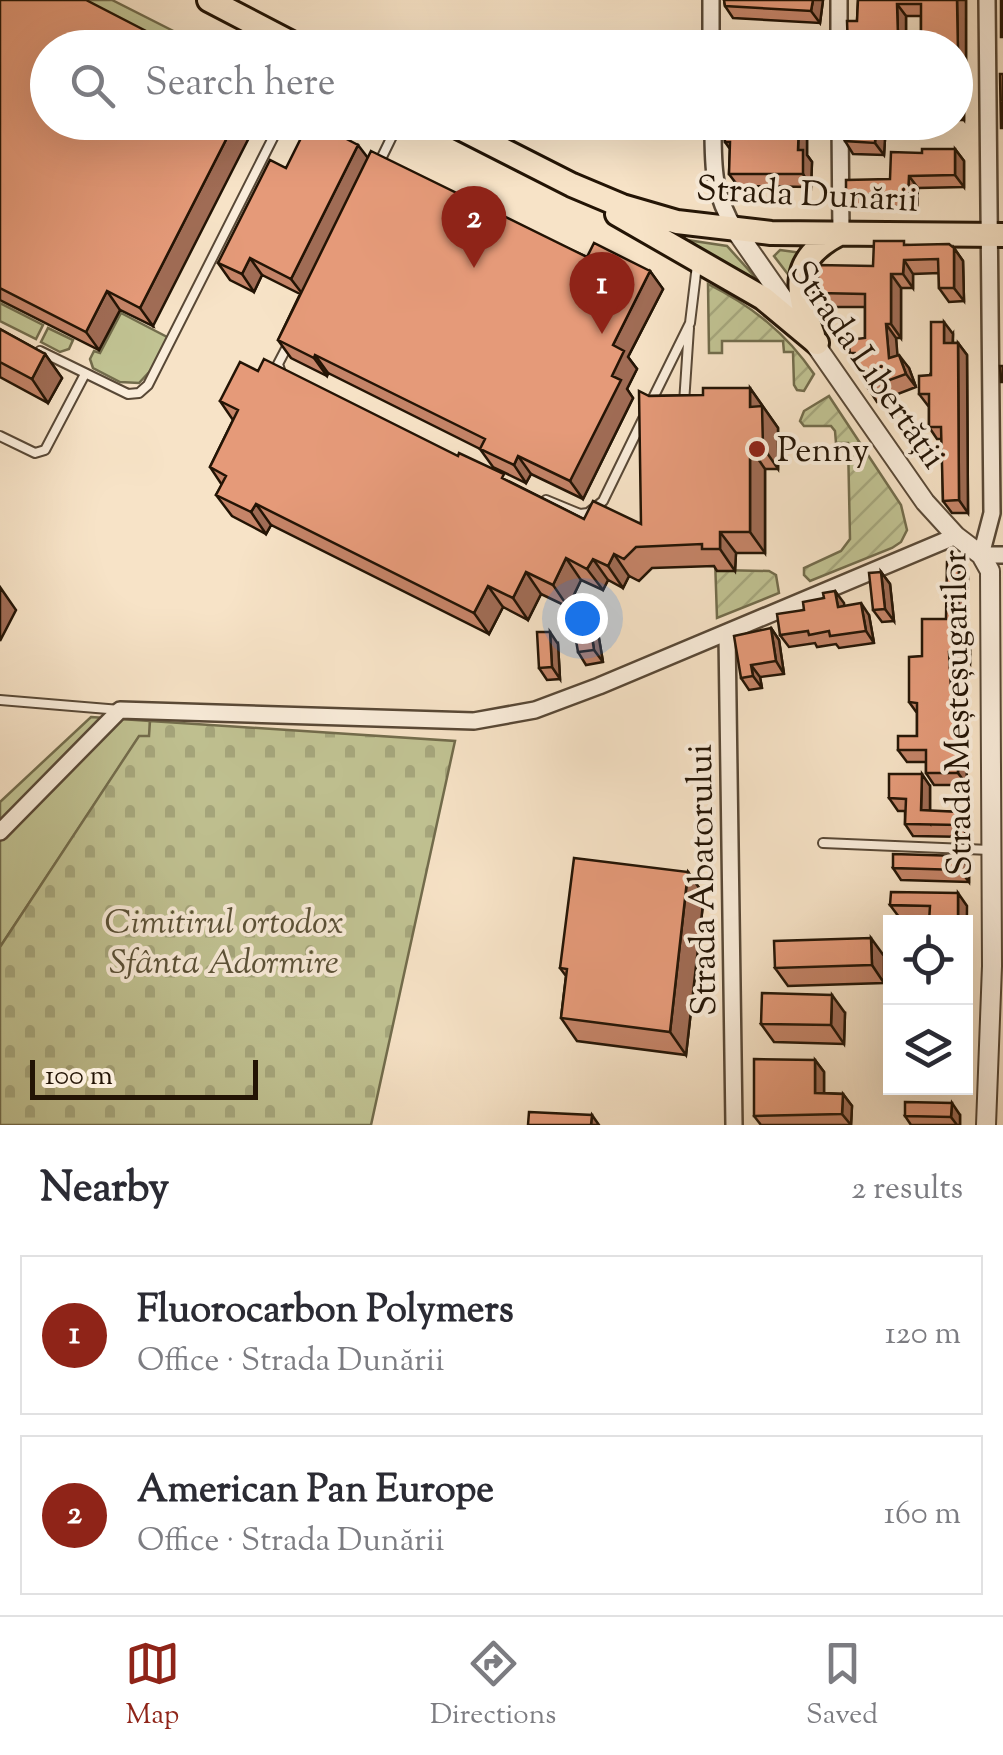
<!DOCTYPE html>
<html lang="en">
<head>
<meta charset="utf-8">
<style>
	body { margin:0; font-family:"Sorts Mill Goudy",serif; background:#f7f7f7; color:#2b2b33 }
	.controls { position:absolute; right:30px; bottom:30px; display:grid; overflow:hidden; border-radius:0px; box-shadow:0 10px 40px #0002 }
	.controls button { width:90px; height:90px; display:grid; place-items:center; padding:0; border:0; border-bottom:2px solid #e1e1e2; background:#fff; color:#2b2b33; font:50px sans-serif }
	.scale { position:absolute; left:30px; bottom:25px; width:228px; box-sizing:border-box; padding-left:10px; border:5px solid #231405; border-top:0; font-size:28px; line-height:35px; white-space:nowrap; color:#231405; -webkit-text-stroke:8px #faeddb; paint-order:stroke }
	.you { position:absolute; left:582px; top:618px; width:35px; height:35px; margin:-25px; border:8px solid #fff; border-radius:50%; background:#1a73e8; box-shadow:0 0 0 15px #1a73e833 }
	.badge { display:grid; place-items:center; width:65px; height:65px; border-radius:50%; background:#8f2418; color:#fff; font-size:32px; font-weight:700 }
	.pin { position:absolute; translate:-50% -82px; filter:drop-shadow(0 2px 5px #0008) }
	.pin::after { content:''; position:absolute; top:52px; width:35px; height:30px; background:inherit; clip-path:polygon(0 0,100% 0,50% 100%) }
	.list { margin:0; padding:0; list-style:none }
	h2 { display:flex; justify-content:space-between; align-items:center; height:130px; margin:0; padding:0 40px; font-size:42px }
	h2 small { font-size:32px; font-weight:400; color:#7c7c81 }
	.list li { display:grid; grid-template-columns:65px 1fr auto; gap:30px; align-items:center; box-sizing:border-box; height:160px; margin:0 20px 20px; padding:0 20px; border:2px solid #e1e1e2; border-radius:0px }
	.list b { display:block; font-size:38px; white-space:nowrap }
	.list p { margin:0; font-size:32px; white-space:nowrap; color:#7c7c81 }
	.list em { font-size:32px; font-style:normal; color:#7c7c81 }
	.icon { flex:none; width:55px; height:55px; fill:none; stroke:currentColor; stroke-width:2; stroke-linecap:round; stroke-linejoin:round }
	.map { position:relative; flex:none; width:1003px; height:1125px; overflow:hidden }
	.search { position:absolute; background:#fff; box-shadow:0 10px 40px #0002; left:30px; right:30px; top:30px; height:110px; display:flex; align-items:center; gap:25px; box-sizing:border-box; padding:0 35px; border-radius:55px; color:#7c7c81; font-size:38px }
	.sheet { height:490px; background:#fff }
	nav { display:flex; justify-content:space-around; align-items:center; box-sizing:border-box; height:140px; border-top:2px solid #e1e1e2; background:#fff; font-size:28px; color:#7c7c81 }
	nav a { display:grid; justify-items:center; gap:5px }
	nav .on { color:#8f2418 }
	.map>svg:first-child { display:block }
	.grass { fill:#c1c393; stroke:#726c4c; stroke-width:2.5 }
	.cemetery { fill:url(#cemetery-stones); stroke:#726c4c; stroke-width:2.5 }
	.garden { fill:url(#garden-furrows); stroke:#726c4c; stroke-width:2.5 }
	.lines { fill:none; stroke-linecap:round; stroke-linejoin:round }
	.service-casing { stroke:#584836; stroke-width:12 }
	.minor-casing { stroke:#584836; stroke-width:20 }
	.tertiary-casing { stroke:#584836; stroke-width:22 }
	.primary-casing { stroke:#231405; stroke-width:28 }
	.service { stroke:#faeddb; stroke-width:8 }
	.minor { stroke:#faeddb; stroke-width:15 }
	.tertiary { stroke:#faeddb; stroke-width:18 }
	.primary { stroke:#f7e3c7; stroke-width:22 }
	.wall { fill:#c58468; stroke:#231405; stroke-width:2.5 }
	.shaded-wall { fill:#a06c55; stroke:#231405; stroke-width:2.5 }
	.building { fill:#e59a79; stroke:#231405; stroke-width:2.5 }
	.poi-dot { fill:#8f2418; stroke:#faeddb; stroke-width:4 }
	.labels { text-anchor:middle; stroke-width:8; stroke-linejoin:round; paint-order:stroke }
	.street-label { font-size:35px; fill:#231405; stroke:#faeddb }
	.poi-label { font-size:35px; fill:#231405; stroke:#faeddb; text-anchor:start }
	.park-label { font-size:35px; font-style:italic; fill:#5a5137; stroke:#faeddb }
</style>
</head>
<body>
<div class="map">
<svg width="1003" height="1125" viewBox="0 0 1003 1125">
	<defs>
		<pattern id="cemetery-stones" width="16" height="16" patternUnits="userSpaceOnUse" patternTransform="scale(2.5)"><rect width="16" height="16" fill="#c1c393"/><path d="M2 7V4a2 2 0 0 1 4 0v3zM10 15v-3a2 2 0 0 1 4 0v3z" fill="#a6a77d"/></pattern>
		<pattern id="garden-furrows" width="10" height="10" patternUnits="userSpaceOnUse" patternTransform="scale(2.5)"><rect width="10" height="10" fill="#c1c393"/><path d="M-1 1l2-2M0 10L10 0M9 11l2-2" fill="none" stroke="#a6a77d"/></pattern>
	</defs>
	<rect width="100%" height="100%" fill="#f7e3c7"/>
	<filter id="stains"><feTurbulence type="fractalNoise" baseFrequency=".002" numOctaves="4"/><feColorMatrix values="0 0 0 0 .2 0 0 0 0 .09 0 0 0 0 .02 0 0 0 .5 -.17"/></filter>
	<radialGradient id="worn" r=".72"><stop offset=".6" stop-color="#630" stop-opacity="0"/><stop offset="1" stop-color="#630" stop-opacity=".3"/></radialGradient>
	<!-- grass -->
	<path class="grass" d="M63,0H112L205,47H156Z
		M674,238L727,246L766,289Z
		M780,250L802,253L790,277L774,256Z
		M0,303L43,325L36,339L0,321Z
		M121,313L169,338L151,370L139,383L120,382L93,368L90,359L94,351L100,353Z
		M48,328L73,340L69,349L60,352L41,342Z
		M91,717L150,721V736L139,737L0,947V802Z"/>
	<!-- cemetery -->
	<path class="cemetery" d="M150,721L455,741L371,1125H0V947L139,736H149Z"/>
	<!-- garden -->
	<path class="garden" d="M708,284C752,306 786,333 814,374L804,391L797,390L794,385L793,352H784L783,341H722V353H709Z
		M829,396L901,505L907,530L901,542L892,548L810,581L804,575V568L841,551L850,539L848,443H836L835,431L831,426H804L800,421L804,411Z
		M710,409L717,570L769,571L776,575L779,593L717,618Z"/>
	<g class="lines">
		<defs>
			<path id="service" d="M379,163L399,122
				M40,351L128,394L139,393L148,385L281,122
				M281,373L278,364L290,341
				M651,402L690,323L697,265
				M684,403L689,328
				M0,436L35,453L45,450L85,374
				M546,500L580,514L588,513L603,501L643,419
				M0,700L120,710
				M823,843L990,850"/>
			<path id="minor" d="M711,0V48
				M839,0V48
				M987,0L992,513L981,555H1003
				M713,122C713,167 712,192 736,231
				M840,122L841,233
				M727,634L734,1125
				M0,832L120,710L474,721L535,710L599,686L956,536"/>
			<path id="tertiary" d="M736,231L925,502L956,536L981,555L990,571L992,966L986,1125"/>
			<path id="primary" d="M209,0L301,48
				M448,122L572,185L622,206L677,222L771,233L1003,235
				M617,214L763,298L817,343
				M813,335C795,289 790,258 841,233"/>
		</defs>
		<!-- service casing -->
		<use href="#service" class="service-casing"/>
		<!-- minor casing -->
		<use href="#minor" class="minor-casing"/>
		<!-- tertiary casing -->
		<use href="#tertiary" class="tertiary-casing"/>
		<!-- primary casing -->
		<use href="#primary" class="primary-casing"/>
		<!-- service -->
		<use href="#service" class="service"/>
		<!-- minor -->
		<use href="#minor" class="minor"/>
		<!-- tertiary -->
		<use href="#tertiary" class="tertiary"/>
		<!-- primary -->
		<use href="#primary" class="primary"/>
	</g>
	<!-- wall -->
	<path class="wall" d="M0,0L153,326L120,310L99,350L0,300Z
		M724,0H823L820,23L733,18L725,6Z
		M858,0H966V65H956V48L930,47L921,35V16H906V47L848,48L857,21Z
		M956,95L964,107V120H956Z
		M724,122H823L822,135L807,134V155L812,162L811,187L738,186L729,174L730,149L725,142Z
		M885,139L884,155L853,154L845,141Z
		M955,149L964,161V187L918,188L917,207H855L846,194L890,179L922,153Z
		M368,158L587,257L650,271L663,289L628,357L637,369L627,389L633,398L583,499L531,474L526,483L493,467L480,449L328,373L327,376L291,358L278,340L300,294L262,275L254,292L230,280L218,263L286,168Z
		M906,245L954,248L963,261L964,301L949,302L939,288V273L913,274V288H901V338H896L897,355L909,368L916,387L877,402L868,388L860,367L850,353L865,338V307H828L818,293L873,266Z
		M0,329L45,354L62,378L48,403L0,377Z
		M953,334V343H958L967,355L968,513H952L943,501L942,439H937L929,427V407L919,394Z
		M258,371L510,482L584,519L641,524L649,396L703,395L750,388L778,428V469H765V553H736L735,571H717L714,566L652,568L639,581L629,576L623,588L608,580L603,590L581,580L568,607L541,594L528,620L503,607L489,634L271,525L266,534L232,516L216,495L222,485L210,467L233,420L220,401Z
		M959,562L968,574L967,625L970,631V663L957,664L959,692L966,702L965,719L969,725V739H966L967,785H934L926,773V762H907L898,750L917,736V713L909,702L922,656L946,619Z
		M881,572L890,584L894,621L882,622L873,610Z
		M835,591L844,606L869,615L874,643L839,648L836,644L817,647L815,643L789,647L780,635L804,610Z
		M595,615L603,662L586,665L578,652Z
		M771,628L779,640L784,674L760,677L762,688L749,690L741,678Z
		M558,644L560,679L547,680L539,668Z
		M930,786V811L960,812L969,824V837L913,836L905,824V811H898L889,798Z
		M893,868H969V882L901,880Z
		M688,872L704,895L686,1055L577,1041L561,1018L566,976L560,968Z
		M890,905L967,906L929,918L899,917Z
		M884,956V983L788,986L775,968Z
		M845,1013L844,1044L774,1042L761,1024Z
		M815,1060L824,1072V1093L843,1094L852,1106L851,1125H761L754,1116Z
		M960,1115V1125H911L905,1116Z"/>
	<!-- shaded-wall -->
	<path class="shaded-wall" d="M813,0H823L820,23L811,11Z
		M957,0H966V65L958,52Z
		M897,4L906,16V47L898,35Z
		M890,35L899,47V48H890Z
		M956,95L964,107V120L956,109Z
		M235,122H257L153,326L140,308Z
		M799,122L807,134V155L812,162L811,187L803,174L798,150Z
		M813,122H823L822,135Z
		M876,127L885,139L884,155L875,143Z
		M358,145L371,162L304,296L291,279Z
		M955,149L964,161V187L955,175Z
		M909,176L918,188L917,207L908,195Z
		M954,248L963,261L964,301L954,288Z
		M250,258L262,275L254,292L242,274Z
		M904,260L913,274V288L903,274Z
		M650,271L663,289L628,357L637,369L627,389L633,398L583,499L570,481L613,345Z
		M891,274L901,288V338L891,324Z
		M107,291L120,310L99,350L86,332Z
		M944,322L953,334L952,355L944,343Z
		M886,324L896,338L899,372L889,358Z
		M958,343L967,355L968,513L959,500Z
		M45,354L62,378L48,403L32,379Z
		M315,355L328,373L327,376L314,358Z
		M899,355L909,368L916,387L906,374Z
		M750,388L778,428V469L763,447L750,407Z
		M750,447L765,469V553L750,532Z
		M518,456L531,474L526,483L514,465Z
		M256,504L271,525L266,534L251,512Z
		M720,532L736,553L735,571L720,549Z
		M614,554L629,576L623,588L608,566Z
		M566,558L581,580L568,607L553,585Z
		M593,559L608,580L603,590L587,569Z
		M959,562L968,574L967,625L970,631V663L962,651L958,619Z
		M526,572L541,594L528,620L513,598Z
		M881,572L890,584L894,621L885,609Z
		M488,586L503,607L489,634L474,613Z
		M0,587L16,610L0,641Z
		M835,591L844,603L846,620L838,607Z
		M587,603L595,615L603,662L594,650Z
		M861,603L869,615L874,643L866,631Z
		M771,628L779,640L784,674L776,661Z
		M550,632L558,644L560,679L552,667Z
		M949,652L957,664L959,692L966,702L965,719L969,725V739L960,727L951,690Z
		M751,665L760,677L762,688L753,676Z
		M957,727L966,739L967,785L958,773Z
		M922,774L930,786V823L921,810Z
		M960,812L969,824V837L960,825Z
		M960,856L969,868V882L960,870Z
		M688,872L704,895L686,1055L670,1032Z
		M958,893L967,906L966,1011V922H958Z
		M871,938L884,956V983L872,965Z
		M832,995L845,1013L844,1044L831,1025Z
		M815,1060L824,1072V1105L815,1093Z
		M966,1070L968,1074V1088L966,1085Z
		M843,1094L852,1106L851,1125L842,1114Z
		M952,1103L960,1115V1125H957L951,1117Z
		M592,1115L599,1125H591Z"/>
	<!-- building -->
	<path class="building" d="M0,0H86L179,48H48V122H235L140,308L107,291L86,332L0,288Z
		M724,0H813L811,11L725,6Z
		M858,0H957L958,52H956V48H930V35H921V4H897L898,35H890V48H848L847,21H857Z
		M1001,0H1003V37H1001Z
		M771,40L815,42V48H770Z
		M1000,74H1003V128H1001Z
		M309,122H314L358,145L291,279L250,258L242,274L218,263L270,160L286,168Z
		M724,122H799L798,150H803V174H729L730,142H725Z
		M845,126L876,127L875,143L845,141Z
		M922,149H955V175L909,176L908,195L846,194V180L890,179L891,152L922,153Z
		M371,151L587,257L594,243L650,271L613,345L624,351L612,376L621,380L570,481L518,456L514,465L480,449L485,439L315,355L314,358L278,340Z
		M874,241H904V245L949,244L954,248V288H939L938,259L904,260L903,274H891V324H886L889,358L899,355L906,374L868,388L855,353H850L848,340L865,338V294L818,293V265L873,266Z
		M931,322H944V343H958L959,500L943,501L941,427H929V394H919V376L931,375Z
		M0,329L45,354L32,379L0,362Z
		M264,359L458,456L459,453L504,474L502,478L584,519L593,501L641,524L639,391L649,396L703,395V388H750V407L762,406L763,447H750V532H720V549H702V544L636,547L624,559L614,554L608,566L593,559L587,569L566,558L553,585L526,572L513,598L488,586L474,613L256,504L251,512L216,495L226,476L210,467L238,410L220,401L240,362L258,371Z
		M1000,366H1003V382H1001Z
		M947,562H959L958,619H962V651L949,652L951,690H957L956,713L960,712V727H957L958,773H926V750H898V736H917V703L909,702V657L922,656V619H946Z
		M881,572L885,609L873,610L869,573Z
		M835,591L838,607L861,603L866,631L830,636L829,631L809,635L808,631L780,635L777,614L804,610L803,602L824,598L823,593Z
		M587,603L594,650L578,652L570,605Z
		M771,628L776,661L751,665L753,676L741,678L734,636Z
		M537,632H550L552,667L539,668Z
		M889,774H922L921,810L960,812V825L905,824L906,799L889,798Z
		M893,854L960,856V870L893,868Z
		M574,858L688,872L670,1032L561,1018L567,969L560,968Z
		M891,892L958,893V922H929L930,906L890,905Z
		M871,938L872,965L775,968L774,941Z
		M762,993L832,995L831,1025L761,1024Z
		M754,1059L815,1060V1093L843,1094L842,1114L754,1116Z
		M905,1102L952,1103L951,1117L905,1116Z
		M529,1112L592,1115L591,1125H528Z"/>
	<!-- markers -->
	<circle class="poi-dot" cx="757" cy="449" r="10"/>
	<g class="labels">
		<!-- street labels -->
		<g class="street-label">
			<text transform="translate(807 193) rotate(3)" y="12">Strada Dunării</text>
			<text transform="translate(869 364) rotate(55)" y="12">Strada Libertății</text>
			<text transform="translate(956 713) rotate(-91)" y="12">Strada Meșteșugarilor</text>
			<text transform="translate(701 880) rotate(-91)" y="12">Strada Abatorului</text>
		</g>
		<!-- poi labels -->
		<g class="poi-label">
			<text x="777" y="461">Penny</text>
		</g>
		<!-- park labels -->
		<g class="park-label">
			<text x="224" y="933">Cimitirul ortodox<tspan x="224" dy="40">Sfânta Adormire</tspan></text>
		</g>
	</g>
	<rect width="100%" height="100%" filter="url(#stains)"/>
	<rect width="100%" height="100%" fill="url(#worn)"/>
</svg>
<div class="controls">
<button><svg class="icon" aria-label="locate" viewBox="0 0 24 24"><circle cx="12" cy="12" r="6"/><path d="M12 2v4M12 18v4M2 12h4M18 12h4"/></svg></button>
<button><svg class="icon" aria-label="layers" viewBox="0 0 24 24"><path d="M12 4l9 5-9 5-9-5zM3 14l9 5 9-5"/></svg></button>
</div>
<div class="scale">100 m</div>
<div class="you"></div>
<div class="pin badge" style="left:602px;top:334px">1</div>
<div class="pin badge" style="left:474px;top:268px">2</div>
<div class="search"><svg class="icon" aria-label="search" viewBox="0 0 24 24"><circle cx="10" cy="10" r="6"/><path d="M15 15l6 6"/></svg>Search here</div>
</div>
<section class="sheet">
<h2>Nearby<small>2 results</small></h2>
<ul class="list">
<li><span class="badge">1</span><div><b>Fluorocarbon Polymers</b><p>Office · Strada Dunării</p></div><em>120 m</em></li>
<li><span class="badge">2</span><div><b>American Pan Europe</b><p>Office · Strada Dunării</p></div><em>160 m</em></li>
</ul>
</section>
<nav>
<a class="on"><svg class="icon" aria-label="map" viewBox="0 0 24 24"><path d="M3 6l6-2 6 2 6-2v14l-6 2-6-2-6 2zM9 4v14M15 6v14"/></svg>Map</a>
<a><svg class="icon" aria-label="directions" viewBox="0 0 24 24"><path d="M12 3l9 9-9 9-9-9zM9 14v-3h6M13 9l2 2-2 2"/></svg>Directions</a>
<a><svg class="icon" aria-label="saved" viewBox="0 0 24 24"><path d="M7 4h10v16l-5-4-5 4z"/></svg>Saved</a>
</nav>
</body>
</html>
